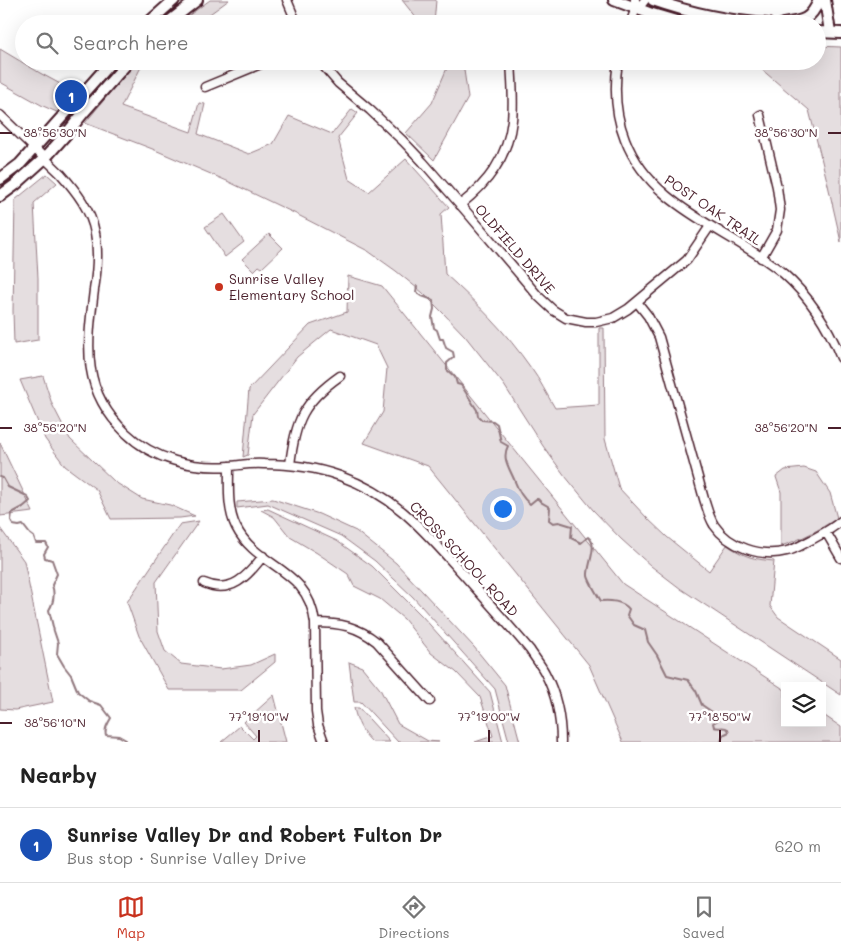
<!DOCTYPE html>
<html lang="en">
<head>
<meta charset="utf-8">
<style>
	body { margin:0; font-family:Mali,sans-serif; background:#f6f6f6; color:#222 }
	.controls { position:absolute; right:15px; bottom:15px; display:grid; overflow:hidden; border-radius:0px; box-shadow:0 5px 20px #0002 }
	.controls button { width:45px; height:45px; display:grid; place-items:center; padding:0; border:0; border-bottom:1px solid #e0e0e0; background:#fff; color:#222; font:25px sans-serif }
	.you { position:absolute; left:502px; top:508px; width:18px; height:18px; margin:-12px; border:4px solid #fff; border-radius:50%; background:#1a73e8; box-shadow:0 0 0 8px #1a73e833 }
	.badge { display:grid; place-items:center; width:32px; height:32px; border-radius:50%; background:#c8321e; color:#fff; font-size:16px; font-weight:700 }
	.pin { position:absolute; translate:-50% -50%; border:2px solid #fff; box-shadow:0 1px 5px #0006 }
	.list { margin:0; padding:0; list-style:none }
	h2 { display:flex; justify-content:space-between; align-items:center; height:65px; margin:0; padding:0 20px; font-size:21px }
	h2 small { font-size:16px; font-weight:400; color:#767676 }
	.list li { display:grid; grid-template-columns:32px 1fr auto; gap:15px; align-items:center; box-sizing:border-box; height:75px; padding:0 20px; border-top:1px solid #e0e0e0 }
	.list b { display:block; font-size:19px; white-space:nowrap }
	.list p { margin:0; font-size:16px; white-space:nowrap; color:#767676 }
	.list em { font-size:16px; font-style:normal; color:#767676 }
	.icon { flex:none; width:28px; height:28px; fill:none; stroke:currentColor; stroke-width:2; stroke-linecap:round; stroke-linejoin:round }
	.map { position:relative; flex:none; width:841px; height:742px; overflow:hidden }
	.search { position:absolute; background:#fff; box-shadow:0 5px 20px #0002; left:15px; right:15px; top:15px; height:55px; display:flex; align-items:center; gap:12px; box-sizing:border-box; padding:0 18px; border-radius:28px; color:#767676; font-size:19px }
	.sheet { height:140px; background:#fff }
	nav { display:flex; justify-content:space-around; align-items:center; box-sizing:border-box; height:70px; border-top:1px solid #e0e0e0; background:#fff; font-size:14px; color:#767676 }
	nav a { display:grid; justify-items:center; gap:2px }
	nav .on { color:#c8321e }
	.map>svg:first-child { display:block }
	.green { fill:#e5dee0; stroke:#987e86 }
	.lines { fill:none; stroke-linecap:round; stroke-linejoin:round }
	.stream { stroke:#91787e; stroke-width:2 }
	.minor-casing { stroke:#4a1f2b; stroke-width:11 }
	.major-casing { stroke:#4a1f2b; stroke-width:14 }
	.minor { stroke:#fff; stroke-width:8 }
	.major { stroke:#fff; stroke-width:10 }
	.ticks { fill:none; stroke:#4a1f2b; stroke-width:2 }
	.poi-dot { fill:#c8321e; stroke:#fff; stroke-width:2 }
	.labels { text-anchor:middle; stroke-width:5; stroke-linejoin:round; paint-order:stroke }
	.street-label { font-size:14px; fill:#4a1f2b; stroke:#fff }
	.poi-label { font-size:14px; fill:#4a1f2b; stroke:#fff; text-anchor:start }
	.ticks-label { font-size:12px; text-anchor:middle; fill:#4a1f2b; stroke:#fff; stroke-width:5; stroke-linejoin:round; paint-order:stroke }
</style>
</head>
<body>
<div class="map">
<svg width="841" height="742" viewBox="0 0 841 742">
	<rect width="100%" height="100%" fill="#fff"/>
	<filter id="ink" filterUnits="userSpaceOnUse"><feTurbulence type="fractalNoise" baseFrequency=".02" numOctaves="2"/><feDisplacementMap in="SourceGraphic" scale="10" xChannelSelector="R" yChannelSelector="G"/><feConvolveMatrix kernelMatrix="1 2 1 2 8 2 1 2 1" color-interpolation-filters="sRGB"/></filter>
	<g filter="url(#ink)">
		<!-- green -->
		<path class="green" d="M210,0H229L196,24H177Z
			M402,0H436L434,24H421Z
			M817,46L841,47V242L828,185L809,110L753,62V61H817Z
			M0,49L40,73L77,93L59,113L43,106L0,82Z
			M136,61H145L143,63L121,107L191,132L199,103L205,104L198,134L249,154L273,144L289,116L332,134L352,109L358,113L338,138L349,179L369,192L406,159L449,207L441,214L445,274C477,303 506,332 531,368C540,380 547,395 555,408L599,405V328H604L605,439L619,488L647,518L667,537L709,571L727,545C745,557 752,559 774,561L770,606L778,617L841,659V695L681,589L651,566L621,539L593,510L565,476L543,446L504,385L465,336L443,313L423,293L396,271L368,251L296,214L227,181L155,150L85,123Z
			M450,61H462L463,63L468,98L434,160L406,133L432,103Z
			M47,174L57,183L34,203L38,278V340L14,344L13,311L15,200Z
			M224,214L244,242L225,257L205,227Z
			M269,234L283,248L262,268L259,266L254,271L242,259Z
			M348,276L382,286L623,584L785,690V723H822V714L841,727V742H623L589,665L428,466L364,443L383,412L387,368L376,345L331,329L297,357L253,414L248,455L243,457L249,389L310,325L347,312Z
			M43,376L52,404L70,439L94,462L115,482L142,499L170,505L195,516L180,518L111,519L97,490L65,466L45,439L20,380Z
			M0,443L33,512L0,516Z
			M804,468L816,472L830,493L837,518C819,530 802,539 781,546V492L776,477L785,470Z
			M273,499L319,514L356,531L396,563L474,647L505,685L520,742H509L495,689L413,597L375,561L341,536L268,504L237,508V502Z
			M268,509L337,541L372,566L422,616L490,692L503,742H475L493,736L480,697L456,672L431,653L404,619L380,599L354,586L348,574L317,553L290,537L274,517L261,510Z
			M199,521L156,582L158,631L165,651L181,664L221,669L251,665L275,654V662L241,690H169L139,636L127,602L180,524Z
			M0,528L24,561L53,702L15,710L0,709Z
			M349,662L362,667L380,689L398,724L428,741L439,742H398L361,702H354Z
			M274,695L286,742H221L240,726L253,739L256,736L244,722Z
			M354,708H359L390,742H372C362,732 357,722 354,708Z"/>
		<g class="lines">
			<!-- stream -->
			<path class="stream" d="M417,286L416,292L422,296L433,300L434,309L432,317L434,328L437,330L440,339H443L446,348L453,352L454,357L447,363V370L455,377L457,384L461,385L477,410L478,416L482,420L493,421L497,424L501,442L508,446C502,457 508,466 513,477C518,488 520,496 530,504L536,499H538C542,505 546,503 550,508L549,520L553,523L559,522L572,526L571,538L581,543L588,537C599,544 587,565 588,576C589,581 598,596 601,601C609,600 623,601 629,609L627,615L634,625L645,630L648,642L657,655L667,675L688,680L696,691L702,705L718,716L720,719L713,723L714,727C719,729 724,726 728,729L729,732L723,735L721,742
				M0,477L3,478L8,487L27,496L30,501L23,507L12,513L11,520L13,525L19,526L23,525L30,534L34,537L36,543H46L48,547L44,554L45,558L52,560L57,574L52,585C55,594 54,602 49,610L54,631L58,643L57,654L64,666L71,675L78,692L89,701L101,705L111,718C108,723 104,729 106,735L119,736L126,740L125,742"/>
			<defs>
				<path id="minor" d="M287,0L297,24
					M636,8L641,5L645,0
					M630,24L636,8L635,0
					M319,61L338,83L370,110L403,141L423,162L471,217L538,296L553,310L566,318L586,322H596L613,318L628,309L687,260L710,226
					M618,61C614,88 615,114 625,139C652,210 731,229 784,274C810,297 828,326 841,358
					M205,87L268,61
					M0,115L61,174C76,191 91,210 95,233C99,252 97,271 94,290C87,347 81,390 126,433C154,460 193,469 230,466C241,465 252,463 264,464C290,464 315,467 340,476C397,496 425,532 464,575C486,600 509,625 530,650C535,658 541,665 545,673C556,694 561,718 561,742
					M760,115L777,187L780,210L777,230L761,258
					M460,205C488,183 508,157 512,120C514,101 512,81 511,61
					M637,302L648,316L659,337L704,499C707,508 709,517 714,525C729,547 761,558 787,551C796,549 803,544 811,540C822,534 832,529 841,521
					M290,465C295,421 303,402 340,376
					M229,466C229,486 227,509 236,527C257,569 308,566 315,623L316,711L318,725L324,742
					M826,532L841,558
					M204,583C231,595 248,576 263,556
					M315,623C340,623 357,626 377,642L430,701"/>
				<path id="major" d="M614,0L649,13L686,24
					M653,0C690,13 729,21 768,24
					M825,0L830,32
					M147,24L174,0
					M166,24L197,0
					M783,24C803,21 811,20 819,0
					M817,32L841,33
					M0,179L20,164L112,61
					M0,196L15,185L45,158L68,132L84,112L129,61"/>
			</defs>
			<!-- minor casing -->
			<use href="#minor" class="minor-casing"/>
			<!-- major casing -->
			<use href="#major" class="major-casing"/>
			<!-- minor -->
			<use href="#minor" class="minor"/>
			<!-- major -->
			<use href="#major" class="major"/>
		</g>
	</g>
	<!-- ticks -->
	<path class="ticks" d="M0,133H12M828,133H841M0,428H12M828,428H841M0,723H12M259,730V742M489,730V742M720,730V742"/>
	<!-- markers -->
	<circle class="poi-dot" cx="219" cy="287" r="5"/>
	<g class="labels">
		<!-- street labels -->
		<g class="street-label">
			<text transform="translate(713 210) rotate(34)" y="5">POST OAK TRAIL</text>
			<text transform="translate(515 249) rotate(49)" y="5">OLDFIELD DRIVE</text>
			<text transform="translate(464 559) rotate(47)" y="5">CROSS SCHOOL ROAD</text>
		</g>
		<!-- poi labels -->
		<g class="poi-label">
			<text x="229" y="284">Sunrise Valley<tspan x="229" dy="16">Elementary School</tspan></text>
		</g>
	</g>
	<g class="ticks-label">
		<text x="55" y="137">38°56'30"N</text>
		<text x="786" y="137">38°56'30"N</text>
		<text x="55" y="432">38°56'20"N</text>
		<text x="786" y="432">38°56'20"N</text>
		<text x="259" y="721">77°19'10"W</text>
		<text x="489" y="721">77°19'00"W</text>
		<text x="720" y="721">77°18'50"W</text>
		<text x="55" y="727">38°56'10"N</text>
	</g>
</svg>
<div class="controls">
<button><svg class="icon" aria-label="layers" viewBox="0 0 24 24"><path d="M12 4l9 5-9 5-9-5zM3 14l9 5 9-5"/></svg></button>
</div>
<div class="you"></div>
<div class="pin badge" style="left:71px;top:96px;background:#1a4fb4">1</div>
<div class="search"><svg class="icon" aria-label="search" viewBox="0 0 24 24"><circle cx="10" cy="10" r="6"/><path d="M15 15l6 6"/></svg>Search here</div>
</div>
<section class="sheet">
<h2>Nearby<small></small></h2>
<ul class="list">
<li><span class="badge" style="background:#1a4fb4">1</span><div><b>Sunrise Valley Dr and Robert Fulton Dr</b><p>Bus stop · Sunrise Valley Drive</p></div><em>620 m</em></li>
</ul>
</section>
<nav>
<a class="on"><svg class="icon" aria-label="map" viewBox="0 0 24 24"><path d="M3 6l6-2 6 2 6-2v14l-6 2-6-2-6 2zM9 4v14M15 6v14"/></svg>Map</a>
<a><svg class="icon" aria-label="directions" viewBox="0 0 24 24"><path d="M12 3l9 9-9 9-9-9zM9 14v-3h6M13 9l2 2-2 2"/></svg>Directions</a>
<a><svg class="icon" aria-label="saved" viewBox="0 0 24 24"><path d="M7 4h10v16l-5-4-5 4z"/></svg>Saved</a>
</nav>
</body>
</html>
